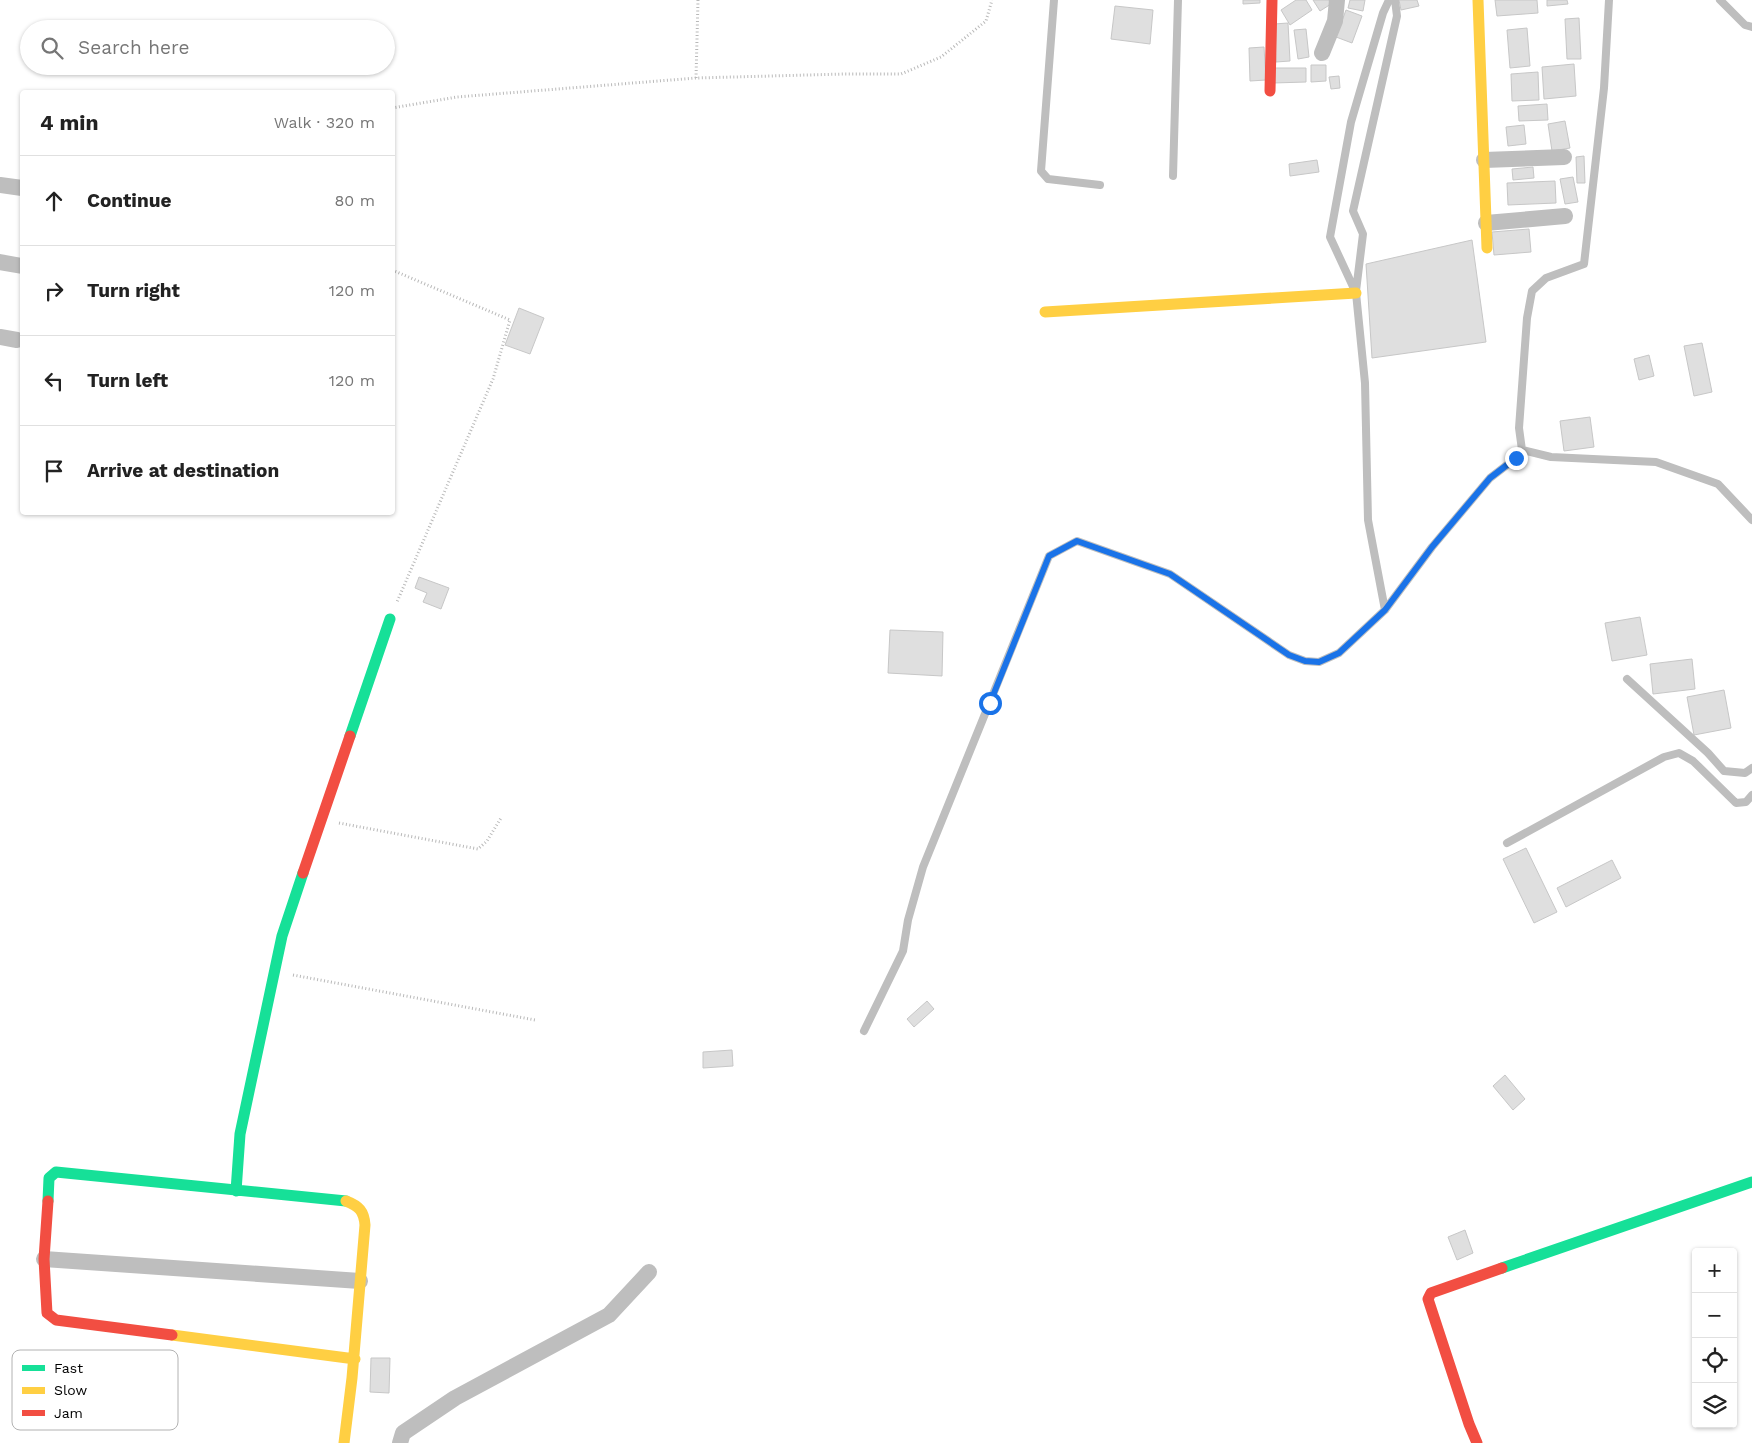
<!DOCTYPE html>
<html lang="en">
<head>
<meta charset="utf-8">
<style>
	body { margin:0; font-family:"Work Sans",sans-serif; background:#f2f2f2; color:#222 }
	.controls { position:absolute; right:15px; bottom:15px; display:grid; overflow:hidden; border-radius:5px; box-shadow:0 1px 4px #0004 }
	.controls button { width:45px; height:45px; display:grid; place-items:center; padding:0; border:0; border-bottom:1px solid #e0e0e0; background:#fff; color:#222; font:25px sans-serif }
	.stop { position:absolute; width:15px; height:15px; margin:-11px; border:4px solid #1a73e8; border-radius:50%; background:#fff }
	.stop.end { background:#1a73e8; border-color:#fff; box-shadow:0 1px 5px #0008 }
	.list { margin:0; padding:0; list-style:none }
	h2 { display:flex; justify-content:space-between; align-items:center; height:65px; margin:0; padding:0 20px; font-size:21px }
	h2 small { font-size:16px; font-weight:400; color:#767676 }
	.list li { display:grid; grid-template-columns:32px 1fr auto; gap:15px; align-items:center; box-sizing:border-box; height:90px; padding:0 20px; border-top:1px solid #e0e0e0 }
	.list b { display:block; font-size:19px; white-space:nowrap }
	.list em { font-size:16px; font-style:normal; color:#767676 }
	.icon { flex:none; width:28px; height:28px; fill:none; stroke:currentColor; stroke-width:2; stroke-linecap:round; stroke-linejoin:round }
	.map { position:relative; flex:none; width:1752px; height:1443px; overflow:hidden }
	.search { position:absolute; background:#fff; box-shadow:0 1px 4px #0004; left:20px; top:20px; width:375px; height:55px; display:flex; align-items:center; gap:12px; box-sizing:border-box; padding:0 18px; border-radius:28px; color:#767676; font-size:19px }
	.panel { position:absolute; background:#fff; box-shadow:0 1px 4px #0004; left:20px; top:90px; width:375px; height:425px; border-radius:5px }
	.map>svg:first-child { display:block }
	.building { fill:#dfdfdf; stroke:#c7c7c7 }
	.lines { fill:none; stroke-linecap:round; stroke-linejoin:round }
	.path { stroke:#b9b9b9; stroke-width:3; stroke-dasharray:1 2.5; stroke-linecap:butt }
	.lane { stroke:#bebebe; stroke-width:8 }
	.street { stroke:#bebebe; stroke-width:16 }
	.fast { stroke:#16e098; stroke-width:11 }
	.slow { stroke:#ffcf43; stroke-width:11 }
	.jam { stroke:#f24e42; stroke-width:11 }
	.route { stroke:#1a73e8; stroke-width:6 }
	.key { fill:#fff; stroke:#b2b2b2; stroke-width:1 }
	.key-label { font-size:14px; fill:#000 }
</style>
</head>
<body>
<div class="map">
<svg width="1752" height="1443" viewBox="0 0 1752 1443">
	<rect width="100%" height="100%" fill="#fff"/>
	<!-- building -->
	<path class="building" d="M1243,0H1260V3L1243,4Z
		M1296,0H1306L1312,10L1290,25L1281,10Z
		M1313,0H1329L1331,4L1320,11Z
		M1350,0H1365L1363,11L1348,8Z
		M1399,0H1417L1419,6L1401,10Z
		M1495,0H1537L1538,13L1497,16Z
		M1547,0H1567L1568,4L1547,6Z
		M1115,6L1153,10L1150,44L1111,39Z
		M1346,10L1362,16L1352,43L1336,37Z
		M1579,18L1581,59H1567L1565,19Z
		M1288,23L1290,61L1276,62L1274,24Z
		M1527,28L1530,66L1510,68L1507,30Z
		M1306,29L1309,57L1298,59L1294,30Z
		M1264,47L1266,80L1250,81L1249,48Z
		M1574,64L1576,96L1544,99L1542,67Z
		M1311,65H1326V81L1311,82Z
		M1273,68H1306V82L1273,83Z
		M1538,72L1539,100L1512,101L1511,74Z
		M1339,76L1340,88L1331,89L1329,77Z
		M1547,104L1548,120L1519,121L1518,106Z
		M1565,121L1570,148L1552,151L1548,124Z
		M1524,125L1526,144L1508,146L1506,127Z
		M1584,156L1585,183H1577L1576,157Z
		M1317,160L1319,172L1290,176L1289,164Z
		M1533,167L1534,178L1513,180L1512,169Z
		M1573,177L1578,202L1565,204L1560,179Z
		M1555,181L1556,203L1508,205L1507,183Z
		M1529,229L1531,252L1494,255L1492,232Z
		M1472,240L1486,342L1372,358L1366,264Z
		M519,308L544,318L530,354L505,345Z
		M1702,343L1712,392L1694,396L1684,346Z
		M1649,355L1654,376L1639,380L1634,359Z
		M1590,417L1594,447L1564,451L1560,421Z
		M419,577L449,588L441,609L423,602L427,593L415,588Z
		M1640,617L1647,655L1612,661L1605,623Z
		M890,630L943,632L942,676L888,673Z
		M1692,659L1695,689L1653,694L1650,664Z
		M1724,690L1731,728L1694,735L1687,697Z
		M1526,848L1557,912L1534,923L1503,859Z
		M1612,860L1621,878L1566,907L1557,888Z
		M927,1001L934,1009L914,1027L907,1019Z
		M732,1050L733,1066L703,1068V1052Z
		M1505,1075L1525,1099L1513,1110L1493,1086Z
		M1465,1230L1473,1253L1457,1260L1448,1237Z
		M371,1358H390L389,1393L370,1392Z"/>
	<g class="lines">
		<!-- path -->
		<path class="path" d="M696,78L698,0
			M392,108L457,97L696,78L845,74H901L941,57L986,21L992,0
			M392,270L510,320L493,379L397,602
			M339,823L478,849L487,841L501,818
			M293,975L535,1020"/>
		<!-- lane -->
		<path class="lane" d="M1054,0L1041,171L1048,179L1100,185
			M1609,0L1604,88L1584,264L1546,278L1532,291L1527,318L1519,428L1522,450L1551,457L1656,462L1718,484L1752,520
			M1720,0L1745,25L1752,27
			M1173,176L1178,0
			M1356,291L1363,234L1353,211L1397,16L1395,0
			M1385,610L1368,520L1365,383L1356,293L1330,237L1351,122L1383,13L1389,0
			M1627,679L1708,753L1724,771L1745,773L1752,768
			M1507,843L1664,757L1679,753L1693,761L1736,803L1746,802L1752,795
			M864,1031L903,951L908,920L923,867L1049,556L1077,541L1170,574L1289,655L1305,661L1319,662L1339,653L1385,610L1432,547L1490,478L1516,458L1522,450"/>
		<!-- street -->
		<path class="street" d="M1322,53L1335,21L1337,0
			M1484,160L1564,157
			M0,185L22,188
			M1486,223L1565,216
			M0,262L22,266
			M0,337L17,340
			M44,1259L360,1281
			M400,1443L403,1433L455,1398L609,1315L649,1272"/>
		<!-- fast -->
		<path class="fast" d="M350,736L390,619
			M236,1191L240,1134L282,936L303,873
			M48,1201L49,1178L56,1172L346,1201
			M1502,1268L1752,1182"/>
		<!-- slow -->
		<path class="slow" d="M1478,0L1487,248
			M1045,312L1356,293
			M172,1335L355,1359
			M344,1443L352,1378L365,1225C364,1211 359,1206 346,1201"/>
		<!-- jam -->
		<path class="jam" d="M1270,91L1272,0
			M303,873L350,736
			M48,1201L44,1259L47,1313L56,1320L172,1335
			M1477,1443L1469,1424L1428,1299L1431,1293L1502,1268"/>
	</g>
	<g class="lines">
		<!-- route -->
		<path class="route" d="M990,703L1049,556L1077,541L1170,574L1289,655L1305,661L1319,662L1339,653L1385,610L1432,547L1490,478L1516,458"/>
	</g>
	<!-- legend -->
	<rect x="12" y="1350" width="166" height="80" rx="8" class="key"/>
	<rect x="22" y="1365" width="23" height="6" fill="#16e098"/>
	<rect x="22" y="1387" width="23" height="7" fill="#ffcf43"/>
	<rect x="22" y="1410" width="23" height="6" fill="#f24e42"/>
	<g class="key-label">
		<text x="54" y="1373">Fast</text>
		<text x="54" y="1395">Slow</text>
		<text x="54" y="1418">Jam</text>
	</g>
</svg>
<div class="controls">
<button>+</button>
<button>−</button>
<button><svg class="icon" aria-label="locate" viewBox="0 0 24 24"><circle cx="12" cy="12" r="6"/><path d="M12 2v4M12 18v4M2 12h4M18 12h4"/></svg></button>
<button><svg class="icon" aria-label="layers" viewBox="0 0 24 24"><path d="M12 4l9 5-9 5-9-5zM3 14l9 5 9-5"/></svg></button>
</div>
<div class="stop" style="left:990px;top:703px"></div>
<div class="stop end" style="left:1516px;top:458px"></div>
<div class="search"><svg class="icon" aria-label="search" viewBox="0 0 24 24"><circle cx="10" cy="10" r="6"/><path d="M15 15l6 6"/></svg>Search here</div>
<section class="panel">
<h2>4 min<small>Walk · 320 m</small></h2>
<ul class="list">
<li><svg class="icon" aria-label="ahead" viewBox="0 0 24 24"><path d="M12 20V5M6 11l6-6 6 6"/></svg><div><b>Continue</b></div><em>80 m</em></li>
<li><svg class="icon" aria-label="right" viewBox="0 0 24 24"><path d="M7 20v-9h11M14 6l5 5-5 5"/></svg><div><b>Turn right</b></div><em>120 m</em></li>
<li><svg class="icon" aria-label="left" viewBox="0 0 24 24"><path d="M17 20v-9H6M10 6l-5 5 5 5"/></svg><div><b>Turn left</b></div><em>120 m</em></li>
<li><svg class="icon" aria-label="arrive" viewBox="0 0 24 24"><path d="M6 21V4h12l-3 4 3 4H6"/></svg><div><b>Arrive at destination</b></div></li>
</ul>
</section>
</div>
</body>
</html>
